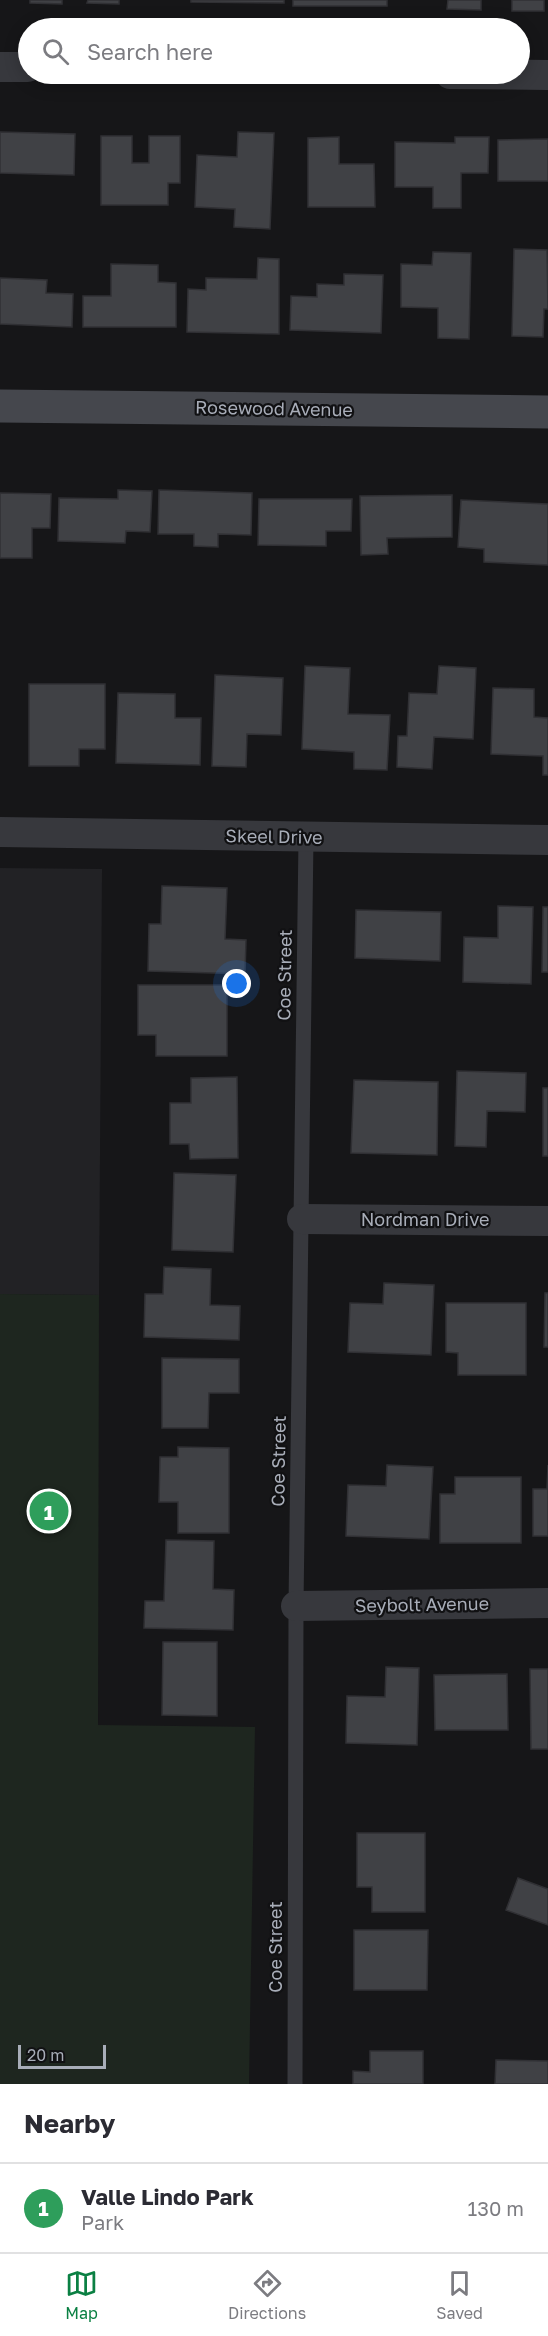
<!DOCTYPE html>
<html lang="en">
<head>
<meta charset="utf-8">
<style>
	body { margin:0; font-family:"Golos Text",sans-serif; background:#f7f7f7; color:#2b2b33 }
	.scale { position:absolute; left:18px; bottom:15px; width:88px; box-sizing:border-box; padding-left:6px; border:3px solid #a8adb8; border-top:0; font-size:16px; line-height:21px; white-space:nowrap; color:#a8adb8; -webkit-text-stroke:4px #111113; paint-order:stroke }
	.you { position:absolute; left:237px; top:984px; width:21px; height:21px; margin:-15px; border:4px solid #fff; border-radius:50%; background:#1a73e8; box-shadow:0 0 0 9px #1a73e833 }
	.badge { display:grid; place-items:center; width:39px; height:39px; border-radius:50%; background:#0b8043; color:#fff; font-size:20px; font-weight:700 }
	.pin { position:absolute; translate:-50% -50%; border:3px solid #fff; box-shadow:0 2px 6px #0006 }
	.list { margin:0; padding:0; list-style:none }
	h2 { display:flex; justify-content:space-between; align-items:center; height:78px; margin:0; padding:0 24px; font-size:26px }
	h2 small { font-size:20px; font-weight:400; color:#7c7c81 }
	.list li { display:grid; grid-template-columns:39px 1fr auto; gap:18px; align-items:center; box-sizing:border-box; height:90px; padding:0 24px; border-top:2px solid #e1e1e2 }
	.list b { display:block; font-size:22px; white-space:nowrap }
	.list p { margin:0; font-size:20px; white-space:nowrap; color:#7c7c81 }
	.list em { font-size:20px; font-style:normal; color:#7c7c81 }
	.icon { flex:none; width:33px; height:33px; fill:none; stroke:currentColor; stroke-width:2; stroke-linecap:round; stroke-linejoin:round }
	.map { position:relative; flex:none; width:548px; height:2084px; overflow:hidden }
	.search { position:absolute; background:#fff; box-shadow:0 3px 15px #0003; left:18px; right:18px; top:18px; height:66px; display:flex; align-items:center; gap:15px; box-sizing:border-box; padding:0 21px; border-radius:33px; color:#7c7c81; font-size:22px }
	.sheet { height:168px; background:#fff }
	nav { display:flex; justify-content:space-around; align-items:center; box-sizing:border-box; height:84px; border-top:2px solid #e1e1e2; background:#fff; font-size:16px; color:#7c7c81 }
	nav a { display:grid; justify-items:center; gap:3px }
	nav .on { color:#0b8043 }
	.map>svg:first-child { display:block }
	.built { fill:#222225 }
	.green { fill:#1e261f }
	.building { fill:#404145; stroke:#303034; stroke-width:1.5 }
	.lines { fill:none; stroke-linecap:round; stroke-linejoin:round }
	.lane { stroke:#37383d; stroke-width:15 }
	.street { stroke:#37383d; stroke-width:30 }
	.secondary { stroke:#45474d; stroke-width:33 }
	.labels { text-anchor:middle; stroke-width:4.5; stroke-linejoin:round; paint-order:stroke }
	.street-label { font-size:18px; fill:#a8adb8; stroke:#111113 }
</style>
</head>
<body>
<div class="map">
<svg width="548" height="2084" viewBox="0 0 548 2084">
	<rect width="100%" height="100%" fill="#161618"/>
	<!-- built -->
	<path class="built" d="M0,868L102,869L99,1295L0,1294Z"/>
	<!-- green -->
	<path class="green" d="M0,1294L99,1295L98,1725L255,1727L249,2084H0Z"/>
	<!-- building -->
	<path class="building" d="M30,0H62V4L30,3Z
		M88,0H119V4L87,3Z
		M191,0H284V3L191,2Z
		M293,0H387V6H293Z
		M448,0H481V10L447,9Z
		M512,0H544V11H512Z
		M0,132L75,134L74,175L0,173Z
		M238,132L274,133L270,229L234,227L235,209L195,207L197,155L237,157Z
		M101,136H132V163H149V136H180V183H168V205H101Z
		M339,137V164H374L375,207H308V138Z
		M455,137H489L488,173H461V208H433V187H395V142L455,143Z
		M548,139V181H498V140Z
		M514,249L547,250L548,309H544L543,337L512,336Z
		M433,252L471,253L469,339L438,338V308L401,307V264L432,265Z
		M258,258L279,259V334L187,332L188,289L206,290V278L257,279Z
		M111,264L158,265V282L176,283V327H83V296H111Z
		M344,274L383,275L381,333L290,330L291,296L317,297V284L344,285Z
		M0,278L47,280L46,293L73,294L72,327L0,324Z
		M118,490L152,491L150,532L126,531L125,543L58,541L59,498L118,499Z
		M159,490L252,493L251,535L218,534V547L194,546V534H158Z
		M0,493L51,494L50,528H32V558H0Z
		M452,495V537L387,538L388,554L361,555L360,496Z
		M259,499H352L351,531H326V546L258,545Z
		M461,500L548,504V565L484,562V549L458,547Z
		M305,666L350,668L348,714L390,715L387,770L354,769V752L302,749Z
		M439,666L476,668L473,739L434,737L432,769L397,767L398,736H407L409,693L437,694Z
		M215,675L283,678L281,735L247,734L246,767L212,766Z
		M29,684H105V749H79V766H29Z
		M493,688L534,689V717L548,718V775H543V756L491,754Z
		M118,693L175,694V718H201L200,765L116,763Z
		M162,886L227,888L225,939L246,940L245,974L148,971L149,924H161Z
		M498,906L533,907L531,984L463,982L464,937L498,938Z
		M543,907H548V972H542Z
		M356,910L441,912L440,961L355,958Z
		M138,985H227V1056H156V1035H138Z
		M457,1071L526,1073L525,1112L487,1111L486,1147L455,1146Z
		M237,1077L238,1158L190,1159L189,1144H170V1103H191V1078Z
		M354,1080L438,1082L437,1155L351,1153Z
		M543,1088H548V1156H543Z
		M174,1173L236,1175L233,1252L172,1250Z
		M164,1267L211,1269L210,1305L240,1306L239,1340L144,1337L145,1294H163Z
		M384,1283L434,1285L431,1355L348,1352L350,1303L383,1304Z
		M545,1293H548V1347H544Z
		M446,1303H526V1375H458V1353L446,1352Z
		M162,1358L239,1359V1393H209L208,1428H162Z
		M178,1447L229,1448V1533H178V1502H159L160,1457H178Z
		M387,1465L433,1467L429,1539L346,1536L348,1485L386,1486Z
		M548,1465V1536H533V1489H547Z
		M455,1477H521V1543H440V1494H455Z
		M166,1540L214,1541L213,1589L234,1590L233,1630L144,1628L145,1601H164Z
		M163,1642H217V1716L162,1715Z
		M386,1667L419,1668L417,1745L346,1743L347,1696L385,1697Z
		M530,1669H548V1749H531Z
		M507,1674L508,1730H435L434,1675Z
		M357,1833H425V1912H372V1887H357Z
		M518,1878L548,1889V1925L506,1910Z
		M354,1930H428L427,1990H354Z
		M370,2051H423V2084H353V2071L370,2072Z
		M496,2060L548,2061V2084H495Z"/>
	<g class="lines">
		<!-- lane -->
		<path class="lane" d="M295,2084L296,1606L306,838"/>
		<!-- street -->
		<path class="street" d="M0,67H28
			M450,74L548,75
			M0,832L548,840
			M302,1219L548,1221
			M296,1606L548,1603"/>
		<!-- secondary -->
		<path class="secondary" d="M0,406L548,412"/>
	</g>
	<g class="labels">
		<!-- street labels -->
		<g class="street-label">
			<text transform="translate(274 409) rotate(1)" y="6">Rosewood Avenue</text>
			<text transform="translate(274 837) rotate(1)" y="6">Skeel Drive</text>
			<text transform="translate(285 975) rotate(-89)" y="6">Coe Street</text>
			<text x="425" y="1226">Nordman Drive</text>
			<text transform="translate(279 1461) rotate(-89)" y="6">Coe Street</text>
			<text transform="translate(422 1605) rotate(-1)" y="6">Seybolt Avenue</text>
			<text transform="translate(276 1947) rotate(-90)" y="6">Coe Street</text>
		</g>
	</g>
</svg>
<div class="scale">20 m</div>
<div class="you"></div>
<div class="pin badge" style="left:49px;top:1511px;background:#2e9e5b">1</div>
<div class="search"><svg class="icon" aria-label="search" viewBox="0 0 24 24"><circle cx="10" cy="10" r="6"/><path d="M15 15l6 6"/></svg>Search here</div>
</div>
<section class="sheet">
<h2>Nearby<small></small></h2>
<ul class="list">
<li><span class="badge" style="background:#2e9e5b">1</span><div><b>Valle Lindo Park</b><p>Park</p></div><em>130 m</em></li>
</ul>
</section>
<nav>
<a class="on"><svg class="icon" aria-label="map" viewBox="0 0 24 24"><path d="M3 6l6-2 6 2 6-2v14l-6 2-6-2-6 2zM9 4v14M15 6v14"/></svg>Map</a>
<a><svg class="icon" aria-label="directions" viewBox="0 0 24 24"><path d="M12 3l9 9-9 9-9-9zM9 14v-3h6M13 9l2 2-2 2"/></svg>Directions</a>
<a><svg class="icon" aria-label="saved" viewBox="0 0 24 24"><path d="M7 4h10v16l-5-4-5 4z"/></svg>Saved</a>
</nav>
</body>
</html>
